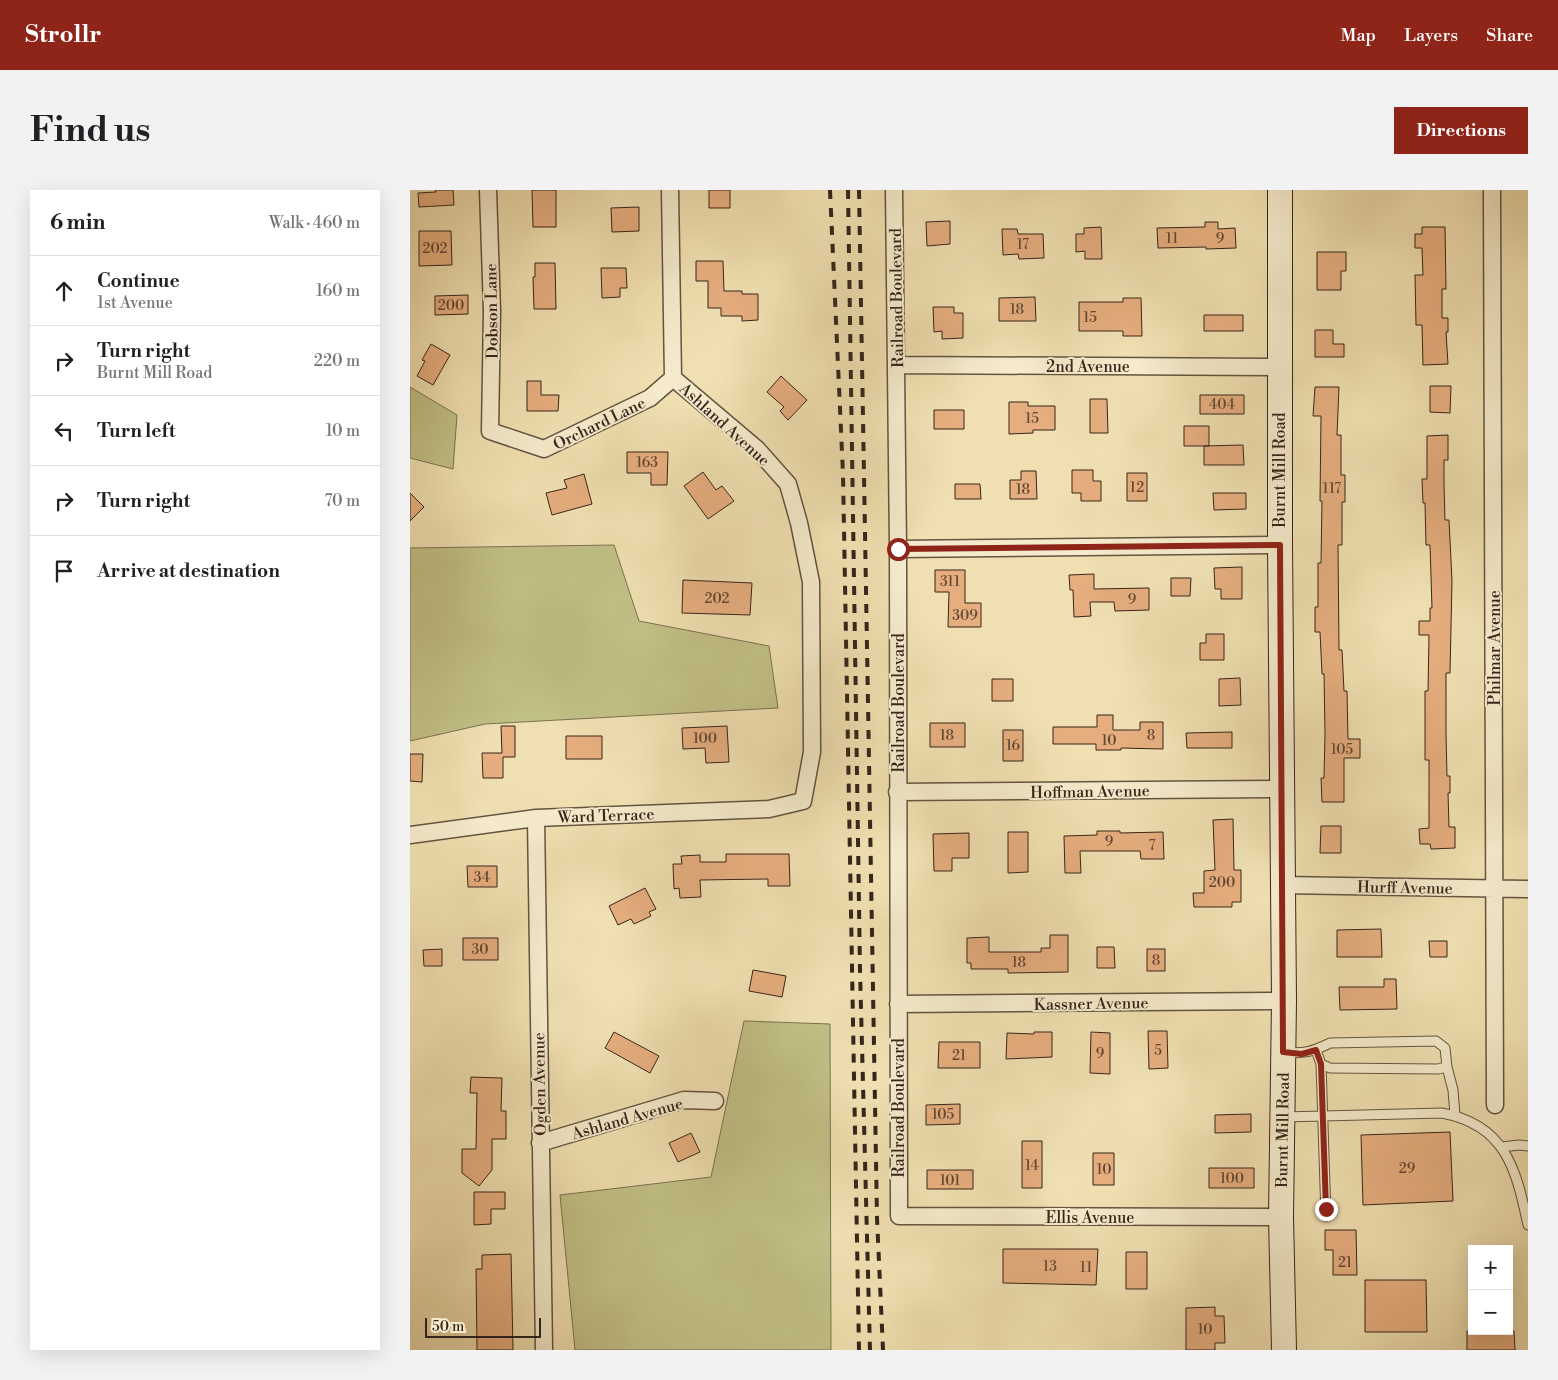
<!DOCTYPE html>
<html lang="en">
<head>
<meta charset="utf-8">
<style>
	body { margin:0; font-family:"Libre Bodoni",serif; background:#f2f2f2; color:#202124 }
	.controls { position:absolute; right:15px; bottom:15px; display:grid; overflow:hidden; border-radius:0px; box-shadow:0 5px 20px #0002 }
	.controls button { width:45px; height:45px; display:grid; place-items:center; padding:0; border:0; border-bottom:1px solid #e0e0e0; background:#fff; color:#202124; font:25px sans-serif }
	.scale { position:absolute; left:15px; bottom:12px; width:116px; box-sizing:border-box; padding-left:5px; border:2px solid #36251b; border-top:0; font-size:14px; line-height:18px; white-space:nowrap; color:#36251b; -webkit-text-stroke:4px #f5ebcc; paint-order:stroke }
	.stop { position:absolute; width:15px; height:15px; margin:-11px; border:4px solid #8f2418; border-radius:50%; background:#fff }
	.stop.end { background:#8f2418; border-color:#fff; box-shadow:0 1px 5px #0008 }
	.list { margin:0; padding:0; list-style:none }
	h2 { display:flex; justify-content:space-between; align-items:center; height:65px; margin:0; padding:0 20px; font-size:21px }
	h2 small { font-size:16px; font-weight:400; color:#757577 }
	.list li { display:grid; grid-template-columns:32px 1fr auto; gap:15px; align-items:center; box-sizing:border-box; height:70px; padding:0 20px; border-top:1px solid #e0e0e0 }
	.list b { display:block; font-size:19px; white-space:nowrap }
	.list p { margin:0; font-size:16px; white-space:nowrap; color:#757577 }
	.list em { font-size:16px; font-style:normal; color:#757577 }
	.icon { flex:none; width:28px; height:28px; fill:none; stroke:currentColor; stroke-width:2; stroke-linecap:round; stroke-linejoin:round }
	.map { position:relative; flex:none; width:1118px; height:1160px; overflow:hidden; border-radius:0px }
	header { display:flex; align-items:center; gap:30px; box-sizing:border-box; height:70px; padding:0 25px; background:#8f2418; color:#fff }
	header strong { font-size:24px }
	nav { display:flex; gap:28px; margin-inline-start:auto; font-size:18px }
	.intro { display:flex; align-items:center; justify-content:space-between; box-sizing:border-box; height:120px; padding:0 30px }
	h1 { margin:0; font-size:35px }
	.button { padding:12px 22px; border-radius:0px; background:#8f2418; color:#fff; font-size:18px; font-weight:700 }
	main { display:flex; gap:30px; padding:0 30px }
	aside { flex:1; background:#fff; border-radius:0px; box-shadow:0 5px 20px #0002 }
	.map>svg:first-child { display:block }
	.green { fill:#c1c086; stroke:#7c7250 }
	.building { fill:#e6ae7f; stroke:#36251b }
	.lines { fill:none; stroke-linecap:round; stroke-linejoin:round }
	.service-casing { stroke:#645440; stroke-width:11 }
	.minor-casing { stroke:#645440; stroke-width:19 }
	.secondary-casing { stroke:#36251b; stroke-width:26 }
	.service { stroke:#f5ebcc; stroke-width:9 }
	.minor { stroke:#f5ebcc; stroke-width:16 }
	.secondary { stroke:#f5ebcc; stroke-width:24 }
	.rail { stroke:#36251b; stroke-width:4; stroke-dasharray:9 9; stroke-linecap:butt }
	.route { stroke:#8f2418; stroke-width:6 }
	.labels { text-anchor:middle; stroke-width:4; stroke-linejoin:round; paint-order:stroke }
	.number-label { font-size:14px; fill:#624734 }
	.street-label { font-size:16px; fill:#36251b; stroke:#f5ebcc }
</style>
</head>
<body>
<header>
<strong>Strollr</strong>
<nav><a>Map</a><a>Layers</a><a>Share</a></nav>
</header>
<div class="intro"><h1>Find us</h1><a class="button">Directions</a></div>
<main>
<aside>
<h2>6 min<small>Walk · 460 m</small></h2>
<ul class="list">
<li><svg class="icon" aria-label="ahead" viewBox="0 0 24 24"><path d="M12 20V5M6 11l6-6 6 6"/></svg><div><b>Continue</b><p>1st Avenue</p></div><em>160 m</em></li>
<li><svg class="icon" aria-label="right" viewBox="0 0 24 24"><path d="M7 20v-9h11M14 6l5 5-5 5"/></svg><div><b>Turn right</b><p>Burnt Mill Road</p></div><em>220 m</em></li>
<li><svg class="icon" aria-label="left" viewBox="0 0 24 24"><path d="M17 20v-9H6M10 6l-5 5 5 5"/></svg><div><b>Turn left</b></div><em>10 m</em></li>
<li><svg class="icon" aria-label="right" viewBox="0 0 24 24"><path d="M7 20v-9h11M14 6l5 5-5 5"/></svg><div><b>Turn right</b></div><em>70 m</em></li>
<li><svg class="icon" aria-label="arrive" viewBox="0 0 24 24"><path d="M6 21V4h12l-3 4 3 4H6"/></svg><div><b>Arrive at destination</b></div></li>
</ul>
</aside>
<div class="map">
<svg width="1118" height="1160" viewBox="0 0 1118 1160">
	<rect width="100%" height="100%" fill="#f0e0b1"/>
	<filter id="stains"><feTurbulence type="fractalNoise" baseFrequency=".004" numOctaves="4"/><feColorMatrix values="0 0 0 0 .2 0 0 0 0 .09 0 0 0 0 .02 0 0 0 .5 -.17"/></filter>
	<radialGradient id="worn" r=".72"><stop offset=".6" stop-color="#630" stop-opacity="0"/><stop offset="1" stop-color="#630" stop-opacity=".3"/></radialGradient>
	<!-- green -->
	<path class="green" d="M0,197L47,225L43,279L0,268Z
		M204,355L229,431L359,456L368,518L75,534L0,551V358Z
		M334,831L420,834L421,1160H165L150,1005L301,987Z"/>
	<!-- building -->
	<path class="building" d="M25,0H43L44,15L9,17L8,3L26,2Z
		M122,0H146V37H123Z
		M299,0H320V18H299Z
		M229,17V41L202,42L201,18Z
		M540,31V54L517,56L516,32Z
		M795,32H808V39L825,38L826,58L796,59V57L748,58L747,38L795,37Z
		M691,37L692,69H675V61L666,62V44H674V38Z
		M1012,37H1035L1036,99H1032V128H1038V142H1036L1038,174L1013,175L1012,135H1006L1005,85H1013L1012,58H1005V44H1012Z
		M592,39H607L608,44H633L634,68L609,69L608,64L593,65Z
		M9,41H41L42,75L9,76Z
		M907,62H936V81H931V100H907Z
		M286,71H313L314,101H332V104H348V130L332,131V126H311V118H298V91H286Z
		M125,73H145L146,119H124L123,87H125Z
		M191,78H216L217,98H210V107L192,108Z
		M58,105V124L25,125V106Z
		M625,107L626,131H589V108Z
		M713,108H731L732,146H713V141H669V112H713Z
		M523,117H544V123H553V148L532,149V141L524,142Z
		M794,125H833V141H794Z
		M905,140H923V154H934V167H905Z
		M21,154L40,165L23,195L7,186L15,171L12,170Z
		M371,186L397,210L378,230L370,221L374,217L357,202Z
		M117,191H131V205H149L148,221H117Z
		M1020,196H1041L1040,223L1020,222Z
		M905,197H929L927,245H931V285H935V312H932V355H928L929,460H932L934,501H937L938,549H950V568H934V612H912L911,588H914L915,544L914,484H912L910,442H905V417H908V373H911L912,311H910L911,226H903Z
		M790,205H834V224H790Z
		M680,209H697L698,243H680Z
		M599,212H618V216H645V240H623V243L599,244Z
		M524,220H554V239H524Z
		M774,236H799V256H774Z
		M1038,245V270H1034V295L1035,330H1039L1042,391L1040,483H1036V544L1037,586H1040V603H1038L1039,637H1045V658L1021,659L1020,654H1010L1009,639L1019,638V570H1015V501H1018L1019,445H1009V431H1020V418H1022L1020,355H1016L1015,313H1013L1012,289H1017V246Z
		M833,255L834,275H794V256Z
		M217,262H258L257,295H241V283H217Z
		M662,280H683V291H691V311H671V303H662Z
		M611,281H626L627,309H600V290H611Z
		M293,282L306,300L312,296L324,311L298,329L274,296Z
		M717,283H737V311H717Z
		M174,284L182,314L142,325L136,303L157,298L154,290Z
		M545,294H570L571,309H545Z
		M0,303L14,317L0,331Z
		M803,303H836V319L804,320Z
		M832,377V409H811V399H805L804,378Z
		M525,380H555V413H571V437H538L539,402H525Z
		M684,384V399L739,398V420L705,421L704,412H680L681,426L664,427L663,400H660L659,385Z
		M761,388H781L780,406H761Z
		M273,390L342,393L340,425L272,423Z
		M796,444H814V470H790V453H796Z
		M830,488L831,515L809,516V489Z
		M582,489H603V511H582Z
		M687,525H703V540H730V532H753V559L711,558V560H686V554H643V537H687Z
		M520,533H555V557H520Z
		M91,536H105V567H93V588H73L72,563H92Z
		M317,536L319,572L296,573L295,558L273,559L272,538Z
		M593,540H613V571H593Z
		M822,542V558H777L776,543Z
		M156,546H192V569H156Z
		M0,564H13L12,592L0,591Z
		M823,629L824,680H831V712H822V717H784L783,703H794V681L805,680L803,630Z
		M911,636H931V663H910Z
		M687,641H710V643L753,642L754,669H731L730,661H670L671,683H655L654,646L687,645Z
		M598,642H618V682L598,683Z
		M559,643V668H542V681H524L523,644Z
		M316,664H379L380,696H358V689L290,690L291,707L270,708L269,698L264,699L263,674H272L271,666L290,665V672H316Z
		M57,676H87V697H58Z
		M235,698L246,719L239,722L241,726L224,734L221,729L208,735L199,716Z
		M971,739L972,767H927V740Z
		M640,745H658V782L598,783V779H561V773H557V748L579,747V762H631V758H640Z
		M53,748H88V770H53Z
		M1019,751H1037V767H1020Z
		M687,757H704L705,778H687Z
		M32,759V776H14L13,760Z
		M737,759H755V781H737Z
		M343,780L376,786L372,807L339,801Z
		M974,789H986L987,819L930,820L929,797H974Z
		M738,841H757L758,878L739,879Z
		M204,842L249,866L240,883L195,858Z
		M624,842H642V867L596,869L597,843L624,844Z
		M681,842L700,843V884L680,883Z
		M529,852H570V878H528Z
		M61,887L92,888L91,921H96V949H82V980L69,996L52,983V959H66L67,903H60Z
		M550,914V934L516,935V915Z
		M841,924V942L805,943V925Z
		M1040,942L1043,1011L953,1015L951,945Z
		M281,943L290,962L268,972L259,953Z
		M612,951H632V998H612Z
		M683,963H704V995H683Z
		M799,978H844V998H799Z
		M517,980H563V999H517Z
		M64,1002H95V1019H81V1034L64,1035Z
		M915,1040H946L947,1085H923V1060H915Z
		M593,1059H688L686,1095L593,1093Z
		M716,1062H737V1099H716Z
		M101,1064L103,1160H67L66,1079H72V1065Z
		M955,1090H1016L1017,1142H955Z
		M805,1117V1126H814L815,1153H805V1160H776V1118Z
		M1057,1141H1104L1105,1160H1057Z"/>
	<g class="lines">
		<defs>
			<path id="service" d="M873,862C894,864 902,862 920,853L1026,851L1035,858L1037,877L1028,879L920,878L911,874L906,860
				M911,874L916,1026
				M1037,877L1043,900L1045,925
				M873,927L1032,923C1096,935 1106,979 1118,1035
				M1092,957L1109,955L1118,956"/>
			<path id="minor" d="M78,0L82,121L80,241L134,259L240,208L263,188
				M484,0L488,359L489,1026L871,1027
				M1082,0L1085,915
				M487,175L869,177
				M488,359L870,355
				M487,602L872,599
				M126,628L134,1160
				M0,645L126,628L359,619L393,611L402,562L401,392L389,333L378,294L347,259L263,188L260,0
				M872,695L1118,699
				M488,814L874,811
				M130,953L274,910L305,911"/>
			<path id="secondary" d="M870,0V355L874,811L871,1027L874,1160"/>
		</defs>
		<!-- service casing -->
		<use href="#service" class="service-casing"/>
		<!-- minor casing -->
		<use href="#minor" class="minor-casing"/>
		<!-- secondary casing -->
		<use href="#secondary" class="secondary-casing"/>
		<!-- service -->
		<use href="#service" class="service"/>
		<!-- minor -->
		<use href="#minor" class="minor"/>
		<!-- secondary -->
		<use href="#secondary" class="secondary"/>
		<!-- rail -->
		<path class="rail" d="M420,0L433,284L449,1160
			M438,0L450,780L460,1160
			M449,0L467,1028L473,1160"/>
	</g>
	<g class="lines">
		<!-- route -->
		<path class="route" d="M488,359L870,355L873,862L892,864L906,860L911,874L916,1019"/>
	</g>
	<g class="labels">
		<!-- number labels -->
		<g class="number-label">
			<text x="762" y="53">11</text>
			<text x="810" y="53">9</text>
			<text x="613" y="59">17</text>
			<text x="25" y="63">202</text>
			<text x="41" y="120">200</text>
			<text x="607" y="124">18</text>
			<text x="680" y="132">15</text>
			<text x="812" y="219">404</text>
			<text x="622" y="233">15</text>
			<text x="237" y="277">163</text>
			<text x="727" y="302">12</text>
			<text x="922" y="303">117</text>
			<text x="613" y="304">18</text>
			<text x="540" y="396">311</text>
			<text x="307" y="413">202</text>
			<text x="722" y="414">9</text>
			<text x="555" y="430">309</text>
			<text x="537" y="550">18</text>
			<text x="741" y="550">8</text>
			<text x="295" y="553">100</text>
			<text x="699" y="555">10</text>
			<text x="603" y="560">16</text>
			<text x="932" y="564">105</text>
			<text x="699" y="656">9</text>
			<text x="742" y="660">7</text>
			<text x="72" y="692">34</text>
			<text x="812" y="697">200</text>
			<text x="70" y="764">30</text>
			<text x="746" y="775">8</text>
			<text x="609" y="777">18</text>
			<text x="748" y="865">5</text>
			<text x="690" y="868">9</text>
			<text x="549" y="870">21</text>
			<text x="533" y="929">105</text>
			<text x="622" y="980">14</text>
			<text x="997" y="983">29</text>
			<text x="694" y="984">10</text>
			<text x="822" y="993">100</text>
			<text x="540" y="995">101</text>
			<text x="935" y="1077">21</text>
			<text x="640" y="1081">13</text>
			<text x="676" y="1082">11</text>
			<text x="795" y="1144">10</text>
		</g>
		<!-- street labels -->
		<g class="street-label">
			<text transform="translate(486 108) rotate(-91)" y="6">Railroad Boulevard</text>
			<text transform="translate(81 121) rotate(-91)" y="6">Dobson Lane</text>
			<text x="678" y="182">2nd Avenue</text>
			<text transform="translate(189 233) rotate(-26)" y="6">Orchard Lane</text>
			<text transform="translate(315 234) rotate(42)" y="6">Ashland Avenue</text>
			<text transform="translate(869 280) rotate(-90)" y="6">Burnt Mill Road</text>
			<text transform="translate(1084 458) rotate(-90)" y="6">Philmar Avenue</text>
			<text transform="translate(488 513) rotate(-90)" y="6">Railroad Boulevard</text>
			<text transform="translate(680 601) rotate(-1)" y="6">Hoffman Avenue</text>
			<text transform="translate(196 625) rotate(-2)" y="6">Ward Terrace</text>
			<text transform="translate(995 697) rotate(1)" y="6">Hurff Avenue</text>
			<text transform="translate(681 813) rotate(-1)" y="6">Kassner Avenue</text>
			<text transform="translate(129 894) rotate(-91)" y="6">Ogden Avenue</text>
			<text transform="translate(488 918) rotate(-90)" y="6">Railroad Boulevard</text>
			<text transform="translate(217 928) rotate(-16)" y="6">Ashland Avenue</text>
			<text transform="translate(872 940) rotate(-89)" y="6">Burnt Mill Road</text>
			<text x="680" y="1033">Ellis Avenue</text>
		</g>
	</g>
	<rect width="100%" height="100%" filter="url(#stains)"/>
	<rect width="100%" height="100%" fill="url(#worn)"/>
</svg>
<div class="controls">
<button>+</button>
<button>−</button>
</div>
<div class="scale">50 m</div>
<div class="stop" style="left:488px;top:359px"></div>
<div class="stop end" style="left:916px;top:1019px"></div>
</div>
</main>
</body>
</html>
